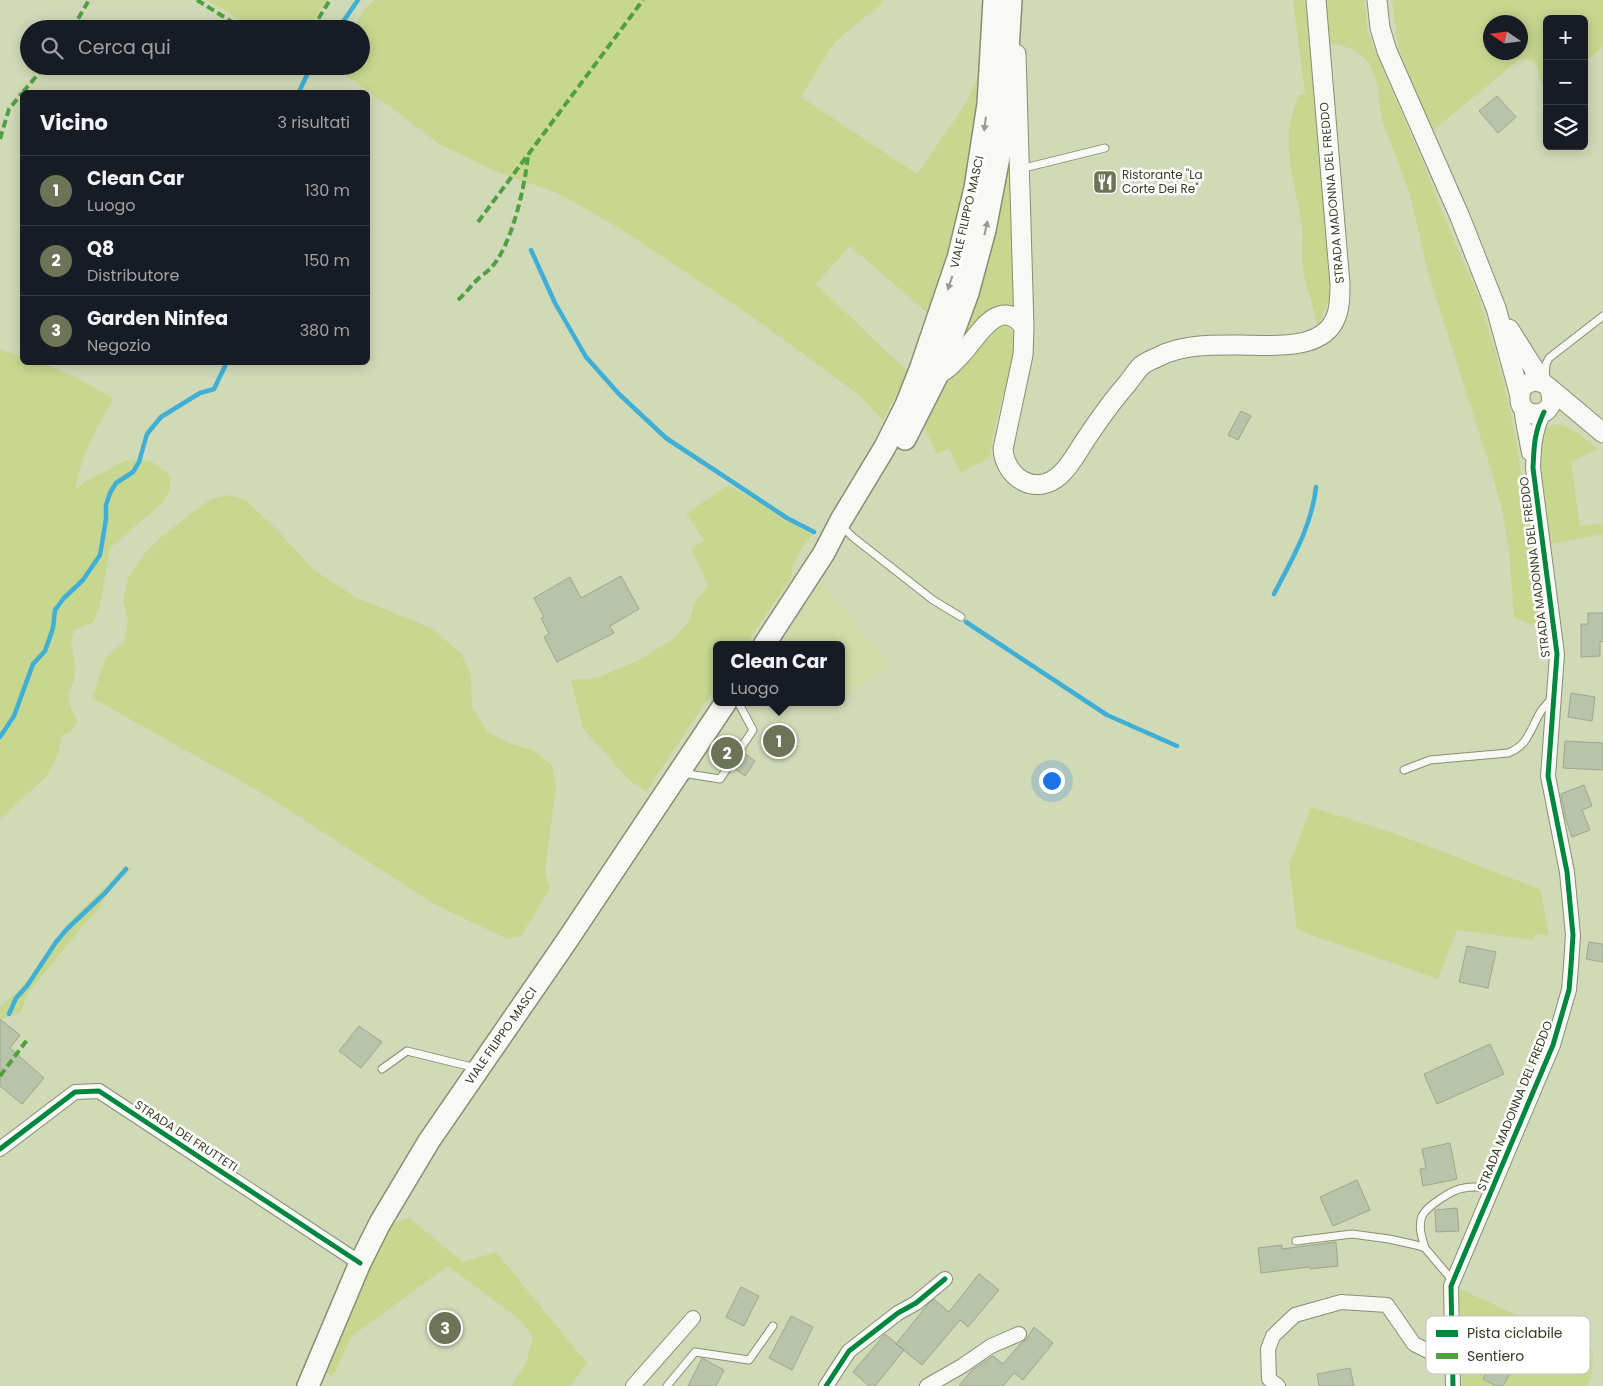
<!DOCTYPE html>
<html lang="it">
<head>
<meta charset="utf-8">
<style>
	body { margin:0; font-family:Poppins,sans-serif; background:#242831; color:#f1f3f6 }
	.controls { position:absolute; right:15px; top:15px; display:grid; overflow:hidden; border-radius:8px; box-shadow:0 2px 12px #0003 }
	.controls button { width:45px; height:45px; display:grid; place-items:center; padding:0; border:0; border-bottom:1px solid #363941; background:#171b24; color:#f1f3f6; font:25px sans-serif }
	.compass { position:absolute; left:1483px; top:15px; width:45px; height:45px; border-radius:50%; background:#171b24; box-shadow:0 2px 12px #0003; rotate:283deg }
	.you { position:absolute; left:1051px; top:780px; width:18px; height:18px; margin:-12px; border:4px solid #fff; border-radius:50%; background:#1a73e8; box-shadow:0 0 0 8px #1a73e833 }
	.badge { display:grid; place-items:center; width:32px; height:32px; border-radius:50%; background:#6c7357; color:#fff; font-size:16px; font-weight:700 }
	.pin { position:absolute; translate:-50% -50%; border:2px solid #fff; box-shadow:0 1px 5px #0006 }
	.popup { position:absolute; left:713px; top:641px; width:132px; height:65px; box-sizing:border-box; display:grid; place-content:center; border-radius:8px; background:#171b24; filter:drop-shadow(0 1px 4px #0005); font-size:16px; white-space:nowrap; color:#9ea1a6 }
	.popup b { font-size:19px; color:#f1f3f6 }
	.popup::after { content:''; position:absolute; left:50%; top:100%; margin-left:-10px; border:10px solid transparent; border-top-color:#171b24 }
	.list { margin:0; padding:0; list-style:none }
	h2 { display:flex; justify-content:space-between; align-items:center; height:65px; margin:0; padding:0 20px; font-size:21px }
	h2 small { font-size:16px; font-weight:400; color:#9ea1a6 }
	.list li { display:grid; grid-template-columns:32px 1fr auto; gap:15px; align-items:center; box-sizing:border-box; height:70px; padding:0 20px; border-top:1px solid #363941 }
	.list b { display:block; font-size:19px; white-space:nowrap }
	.list p { margin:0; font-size:16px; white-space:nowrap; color:#9ea1a6 }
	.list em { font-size:16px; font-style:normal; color:#9ea1a6 }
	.icon { flex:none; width:28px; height:28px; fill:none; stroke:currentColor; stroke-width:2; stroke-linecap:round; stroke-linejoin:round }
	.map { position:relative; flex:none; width:1603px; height:1386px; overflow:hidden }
	.search { position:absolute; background:#171b24; box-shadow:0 2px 12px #0003; left:20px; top:20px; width:350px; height:55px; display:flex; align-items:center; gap:12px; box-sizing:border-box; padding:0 18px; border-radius:28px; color:#9ea1a6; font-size:19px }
	.panel { position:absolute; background:#171b24; box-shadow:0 2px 12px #0003; left:20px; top:90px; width:350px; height:275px; border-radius:8px }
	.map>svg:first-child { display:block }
	.built { fill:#cfdca6 }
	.green { fill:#c7d78f; fill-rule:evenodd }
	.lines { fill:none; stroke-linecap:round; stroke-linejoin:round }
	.stream { stroke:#3fafd6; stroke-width:4.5 }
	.building { fill:#b8c3aa; stroke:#9ca78f }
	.service-casing { stroke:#888e73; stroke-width:9 }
	.minor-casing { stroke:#888e73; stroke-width:16 }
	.secondary-casing { stroke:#888e73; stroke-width:21 }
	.primary-casing { stroke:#888e73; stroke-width:24 }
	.service { stroke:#f8f9f4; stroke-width:7 }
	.minor { stroke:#f8f9f4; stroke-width:14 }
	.secondary { stroke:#f8f9f4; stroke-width:19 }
	.primary { stroke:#f8f9f4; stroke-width:21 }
	.quiet { stroke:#51a040; stroke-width:4; stroke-dasharray:8 4; stroke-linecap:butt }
	.cycleway-casing { stroke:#fff; stroke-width:8 }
	.cycleway { stroke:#00873e; stroke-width:5 }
	.oneway { fill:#979a8c }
	.labels { text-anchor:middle; stroke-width:5; stroke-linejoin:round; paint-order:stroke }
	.poi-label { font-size:12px; fill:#363c23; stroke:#fff; text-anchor:start }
	.street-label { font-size:12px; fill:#363c23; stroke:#fff }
	.key { fill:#fff; stroke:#c3c4bd; stroke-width:1 }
	.key-label { font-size:14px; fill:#363c23 }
</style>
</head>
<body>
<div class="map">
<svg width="1603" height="1386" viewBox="0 0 1603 1386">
	<rect width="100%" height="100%" fill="#d1dab7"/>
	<!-- built -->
	<path class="built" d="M821,582L889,666L842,697V645H780Z"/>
	<!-- green -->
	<path class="green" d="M208,0H327L308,29H254Z
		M374,0H883L880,5L850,29L834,43L801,97L917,174L968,100L982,66L977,114L955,243L931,316L850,246L816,284L908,372L883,420L859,395L754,318L621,229L557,193L495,171L439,144L396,111L336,68V66H361V29H353L364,10Z
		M1293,0H1307L1318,148L1328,253L1330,298L1317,328C1315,308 1306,289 1303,269C1300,255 1304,240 1302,227C1298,196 1287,167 1289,136C1289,122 1294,109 1298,95L1305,94Z
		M1320,0H1365L1367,29L1390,87L1422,160L1450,231L1479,297L1503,378L1517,445L1542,618L1533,625L1514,618L1509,550L1502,509L1489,463L1466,393L1428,272L1410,194L1382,120L1377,85L1369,62L1356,51L1338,44L1324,46Z
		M1392,0H1603V47L1584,63V19H1547V94L1539,78L1538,68L1535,63L1528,59L1521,58L1431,132L1402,62L1397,38ZM1490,22H1520V52H1490Z
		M1010,149L1014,313L955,351Z
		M996,323L1007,326L1015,335C1013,346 1013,359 1010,370C1002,399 993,427 990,458L960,473L949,448L937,454L924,428L941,394L959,364Z
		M0,349L22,357V362C54,362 87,383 114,399C99,422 78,462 76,489L86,481L126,460L151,461L170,475V490L161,504L110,548L100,605L94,622L74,630L71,641L75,666L74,681L68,694L71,709L78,722L71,732L62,735L58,755L46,777L0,819Z
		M1556,424C1572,425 1586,440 1598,449L1571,462L1580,526L1602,523L1603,534L1551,544L1538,453L1543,433L1548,427Z
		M728,485L757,501L812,535C802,550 792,558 792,577L745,645H716V687L646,792L629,780L583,729L571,680L597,678L641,659L673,639L689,621L695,602L708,586L691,549L704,540L686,514Z
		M228,495L246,500L279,532L314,570L357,598L431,628L461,653L471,676L472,707L488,732L511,744L533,750L552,765L556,786L545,872L550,889L521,936L507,939L434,904L267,796L92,698L105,658L124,642L128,621L123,600L128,578L144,554L161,537L211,499Z
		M1311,807L1396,834L1540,889L1549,935L1535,934L1534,940L1457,930L1438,979L1297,930L1289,864Z
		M126,866L132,868L110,890L100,907L86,922L28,993L21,1012L2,1019L0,1018V1006C28,988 43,954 64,929C82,906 107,888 126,866Z
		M409,1218L463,1262L496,1252L587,1363L571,1386H511L526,1363L533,1337L519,1319L448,1266L352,1336L332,1378L322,1366L387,1224Z
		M1460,1289L1593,1350L1592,1374L1587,1386H1462L1461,1312L1457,1307Z"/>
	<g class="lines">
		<!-- stream -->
		<path class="stream" d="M338,29L358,0
			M299,92L311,66
			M531,250L555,303L586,357L619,394L666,438L787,518L814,532
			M1274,594C1291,561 1312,526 1316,487
			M966,622L1107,715L1177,746
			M0,737L14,716L33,664L45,651L53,628L55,610L64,598L83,580L100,555L106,519V505L110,493L116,483L133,472L139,462L147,434L161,417L200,393L214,389L227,362
			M9,1014L16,998L27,986L56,942L67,929L105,893L126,869"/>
	</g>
	<!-- building -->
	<path class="building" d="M1497,96L1516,117L1498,133L1479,111Z
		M1241,411L1251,416L1238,440L1228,435Z
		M621,576L639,609L610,626L614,633L557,662L544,637L549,634L541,618L544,617L534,598L570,577L581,598Z
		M1588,613H1603V641L1600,642V656L1581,657V624H1588Z
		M1571,693L1595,697L1592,721L1568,717Z
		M780,728L789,748L777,754L768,734Z
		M722,738L735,747L725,762L712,753Z
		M1565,741L1603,743V770L1563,768Z
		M744,753L755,761L745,776L734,768Z
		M1584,785L1592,806L1582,810L1590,830L1572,837L1566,820L1561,794Z
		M1589,942L1603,944V962L1586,959Z
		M1467,946L1496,952L1488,988L1459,982Z
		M0,1019L20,1035L10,1048L44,1078L22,1104L0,1086Z
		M359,1026L382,1042L361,1068L339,1051Z
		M1490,1044L1504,1074L1437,1104L1424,1074Z
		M1450,1143L1457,1179L1423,1186L1420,1169L1426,1168L1422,1149Z
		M1357,1180L1370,1210L1333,1226L1320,1197Z
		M1457,1208L1459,1231L1436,1232L1435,1210Z
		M1336,1242L1338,1266L1310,1269L1309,1267L1261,1273L1258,1248L1282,1245V1249Z
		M979,1274L999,1290L968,1327L960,1320L922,1365L896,1344L928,1304L934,1299L949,1312Z
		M741,1287L759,1296L744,1326L726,1317Z
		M791,1316L813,1327L792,1370L769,1358Z
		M1034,1327L1053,1343L1023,1380L1014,1373L1003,1386H959L972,1370L993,1356L1003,1364L1021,1343L1026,1340Z
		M885,1334L904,1350L875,1386H869L853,1372Z
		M1487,1343L1509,1355L1505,1364L1513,1368L1503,1386H1496L1483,1379L1487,1372L1474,1366Z
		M702,1358L724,1370L716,1386H688Z
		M1350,1368L1354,1386H1319L1317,1374Z"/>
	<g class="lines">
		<defs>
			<path id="service" d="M1020,169L1105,148
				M1545,378L1546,364L1549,358L1603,316
				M840,525L854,538L933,600L961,617
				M1404,770L1430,760L1508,753C1529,745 1530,729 1541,711C1544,707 1548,703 1551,699
				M682,773L720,779L753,730L738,702
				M382,1069L407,1051L476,1068
				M1296,1241L1352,1234L1389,1239L1416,1245L1425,1248L1453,1281
				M1425,1248C1422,1238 1418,1227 1422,1216C1427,1206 1453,1189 1464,1188C1474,1186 1483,1187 1492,1189
				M667,1386L695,1352L749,1360L773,1326"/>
			<path id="minor" d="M1521,406L1523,421L1529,453
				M0,1149L75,1092L99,1091L360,1263
				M633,1386L693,1318
				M826,1386L849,1351L898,1313L916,1303L945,1279
				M927,1386L962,1366L991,1346L1019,1334
				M1278,1386L1269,1379L1268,1349L1273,1336L1295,1315L1341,1302L1387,1305L1414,1344L1442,1358L1453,1359
				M1453,1386L1451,1286L1553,1045L1569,990L1571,966L1573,935L1567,872L1548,776L1557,654L1533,468C1534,446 1534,433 1544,412"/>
			<path id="secondary" d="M1377,0L1380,28L1387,51L1460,217L1496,308L1520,396
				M1016,54L1024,327L1023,355L1003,449C1005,478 1036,497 1060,475C1070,466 1077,453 1084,442C1098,421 1111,402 1127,384C1132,378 1136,371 1141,366C1146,362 1153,359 1158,357C1182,344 1214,345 1240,345C1269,345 1323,352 1336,317C1340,307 1340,295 1340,284L1316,0
				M1509,329L1543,383
				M933,378C939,373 947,370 952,364C958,358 965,351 970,344C984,326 1003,299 1024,327
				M1543,383C1537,381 1529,381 1524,386C1521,389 1520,393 1520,397C1518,421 1560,420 1550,390
				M1547,386L1603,433"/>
			<path id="primary" d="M905,439L938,374L968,293L985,230L1003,136L1011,0
				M764,645L824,553L841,520L885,447L906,405L921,367L958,258L975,188L988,104L994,0
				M308,1386L360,1263L380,1223L429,1141L566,942L726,702"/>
		</defs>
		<!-- service casing -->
		<use href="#service" class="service-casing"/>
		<!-- minor casing -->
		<use href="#minor" class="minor-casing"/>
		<!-- secondary casing -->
		<use href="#secondary" class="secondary-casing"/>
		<!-- primary casing -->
		<use href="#primary" class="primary-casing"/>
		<!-- service -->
		<use href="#service" class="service"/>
		<!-- minor -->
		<use href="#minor" class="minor"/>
		<!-- secondary -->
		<use href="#secondary" class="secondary"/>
		<!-- primary -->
		<use href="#primary" class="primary"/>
		<!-- quiet -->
		<path class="quiet" d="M197,0L243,29
			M72,29L89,0
			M312,29L330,0
			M23,92L45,66
			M0,139L9,109L22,93
			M478,222L643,0
			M458,300C465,294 470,287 477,280C481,276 487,272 491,268C512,245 525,186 528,156
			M0,1076L27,1040"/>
		<defs>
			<path id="cycleway" d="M0,1149L75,1092L99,1091L360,1263
				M826,1386L849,1351L898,1313L916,1303L945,1279
				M1453,1386L1451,1286L1553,1045L1569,990L1571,966L1573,935L1567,872L1548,776L1557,654L1533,468C1534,446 1534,433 1544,412"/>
		</defs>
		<!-- cycleway casing -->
		<use href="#cycleway" class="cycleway-casing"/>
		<!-- cycleway -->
		<use href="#cycleway" class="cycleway"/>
	</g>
	<!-- one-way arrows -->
	<defs><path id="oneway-solid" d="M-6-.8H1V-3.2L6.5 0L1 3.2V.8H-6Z" transform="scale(1.25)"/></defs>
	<g class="oneway">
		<use href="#oneway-solid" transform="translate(985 124) rotate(97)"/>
		<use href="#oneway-solid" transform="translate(986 228) rotate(-77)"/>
		<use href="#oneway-solid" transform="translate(950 283) rotate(109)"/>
	</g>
	<!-- icons -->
	<defs>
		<symbol id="restaurant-square" viewBox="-11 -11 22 22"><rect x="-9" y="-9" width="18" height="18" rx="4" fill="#6c7357" stroke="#fff"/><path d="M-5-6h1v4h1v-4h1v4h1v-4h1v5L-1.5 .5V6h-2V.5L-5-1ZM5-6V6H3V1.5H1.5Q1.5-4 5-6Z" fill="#fff"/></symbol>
	</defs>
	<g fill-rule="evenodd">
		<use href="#restaurant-square" x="1091" y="168" width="28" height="28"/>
	</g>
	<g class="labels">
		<!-- poi labels -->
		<g class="poi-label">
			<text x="1122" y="179">Ristorante "La<tspan x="1122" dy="14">Corte Dei Re"</tspan></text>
		</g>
		<!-- street labels -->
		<g class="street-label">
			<text transform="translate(1332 193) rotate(-95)" y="4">STRADA MADONNA DEL FREDDO</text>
			<text transform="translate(967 212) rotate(-77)" y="4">VIALE FILIPPO MASCI</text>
			<text transform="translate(1535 567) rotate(-97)" y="4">STRADA MADONNA DEL FREDDO</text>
			<text transform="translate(501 1036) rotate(-55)" y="4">VIALE FILIPPO MASCI</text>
			<text transform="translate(1515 1106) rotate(-68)" y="4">STRADA MADONNA DEL FREDDO</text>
			<text transform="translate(186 1136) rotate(33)" y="4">STRADA DEI FRUTTETI</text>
		</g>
	</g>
	<!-- legend -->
	<rect x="1426" y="1316" width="164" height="58" rx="8" class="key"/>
	<rect x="1436" y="1330" width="22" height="7" fill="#00873e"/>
	<rect x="1436" y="1353" width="22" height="6" fill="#51a040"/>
	<g class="key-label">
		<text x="1467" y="1338">Pista ciclabile</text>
		<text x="1467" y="1361">Sentiero</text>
	</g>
</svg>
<div class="controls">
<button>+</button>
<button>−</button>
<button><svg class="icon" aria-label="layers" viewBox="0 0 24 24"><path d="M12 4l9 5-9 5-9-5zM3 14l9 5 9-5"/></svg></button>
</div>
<svg class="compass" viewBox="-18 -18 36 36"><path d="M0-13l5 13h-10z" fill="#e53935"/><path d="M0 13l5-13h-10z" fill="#9ea1a6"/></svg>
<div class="you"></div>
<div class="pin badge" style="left:779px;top:741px">1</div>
<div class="popup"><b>Clean Car</b>Luogo</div>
<div class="pin badge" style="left:727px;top:753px">2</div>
<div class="pin badge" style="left:445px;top:1328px">3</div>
<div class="search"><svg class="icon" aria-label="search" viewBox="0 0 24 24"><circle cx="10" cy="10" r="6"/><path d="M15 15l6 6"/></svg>Cerca qui</div>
<section class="panel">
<h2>Vicino<small>3 risultati</small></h2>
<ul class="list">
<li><span class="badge">1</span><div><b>Clean Car</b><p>Luogo</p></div><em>130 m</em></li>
<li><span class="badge">2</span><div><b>Q8</b><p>Distributore</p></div><em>150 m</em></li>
<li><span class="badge">3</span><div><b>Garden Ninfea</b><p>Negozio</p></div><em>380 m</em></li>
</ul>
</section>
</div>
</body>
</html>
